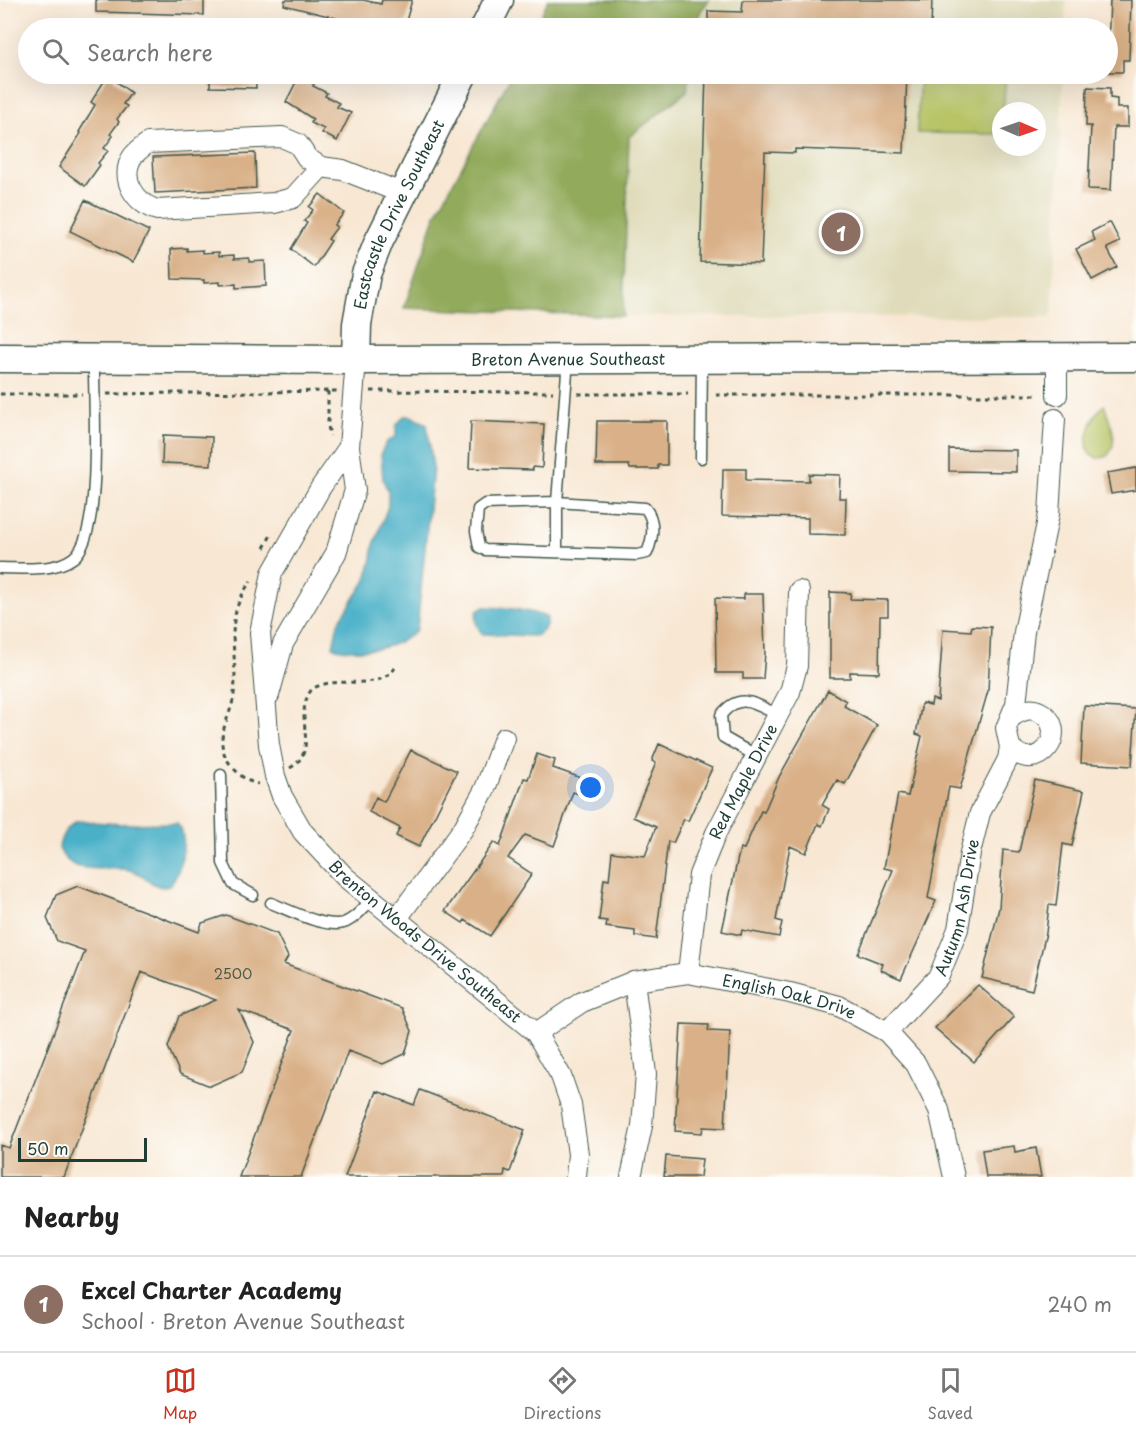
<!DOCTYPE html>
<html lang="en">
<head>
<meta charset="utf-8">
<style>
	body { margin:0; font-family:"Playpen Sans",sans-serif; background:#f6f6f6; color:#222 }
	.compass { position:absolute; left:992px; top:102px; width:54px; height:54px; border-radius:50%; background:#fff; box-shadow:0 6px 24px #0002; rotate:92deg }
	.scale { position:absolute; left:18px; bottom:15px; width:129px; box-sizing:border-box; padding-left:6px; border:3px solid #1f3d34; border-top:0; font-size:16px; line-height:21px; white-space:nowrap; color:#1f3d34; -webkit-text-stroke:4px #fdfcf7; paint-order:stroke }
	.you { position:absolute; left:591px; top:788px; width:21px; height:21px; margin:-15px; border:4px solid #fff; border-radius:50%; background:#1a73e8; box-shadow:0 0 0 9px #1a73e833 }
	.badge { display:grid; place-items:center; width:39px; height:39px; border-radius:50%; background:#c8321e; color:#fff; font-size:20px; font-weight:700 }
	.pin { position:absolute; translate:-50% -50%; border:3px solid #fff; box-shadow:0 2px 6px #0006 }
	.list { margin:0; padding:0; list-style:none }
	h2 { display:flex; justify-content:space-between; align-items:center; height:78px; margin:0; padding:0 24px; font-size:26px }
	h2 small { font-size:20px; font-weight:400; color:#767676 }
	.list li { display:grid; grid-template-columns:39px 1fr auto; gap:18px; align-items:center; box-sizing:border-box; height:96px; padding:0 24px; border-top:2px solid #e0e0e0 }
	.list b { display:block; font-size:22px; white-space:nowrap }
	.list p { margin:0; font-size:20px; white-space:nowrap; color:#767676 }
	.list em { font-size:20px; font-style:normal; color:#767676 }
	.icon { flex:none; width:33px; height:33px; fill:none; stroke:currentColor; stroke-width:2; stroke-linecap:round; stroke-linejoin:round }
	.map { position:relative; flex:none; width:1136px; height:1177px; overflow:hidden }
	.search { position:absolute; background:#fff; box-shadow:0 6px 24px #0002; left:18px; right:18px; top:18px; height:66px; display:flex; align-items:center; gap:15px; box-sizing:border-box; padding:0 21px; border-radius:33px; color:#767676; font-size:22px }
	.sheet { height:174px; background:#fff }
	nav { display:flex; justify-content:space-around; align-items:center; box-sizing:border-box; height:84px; border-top:2px solid #e0e0e0; background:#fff; font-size:16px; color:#767676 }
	nav a { display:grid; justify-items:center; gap:3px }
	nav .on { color:#c8321e }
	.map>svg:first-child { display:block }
	.built { fill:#e0dcbb; fill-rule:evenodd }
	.green { fill:#b8c466; stroke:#6c804d; stroke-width:1.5 }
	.forest { fill:#92aa5b; stroke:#587448; stroke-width:1.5 }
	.water { fill:#49b0c8; stroke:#34767e; stroke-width:1.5 }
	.building { fill:#d9b087 }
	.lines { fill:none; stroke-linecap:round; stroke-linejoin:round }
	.lane-casing { stroke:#40564c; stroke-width:13 }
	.street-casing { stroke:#40564c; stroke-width:22 }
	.secondary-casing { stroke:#40564c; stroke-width:31 }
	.path { stroke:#40564c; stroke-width:3; stroke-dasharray:4.5 4.5; stroke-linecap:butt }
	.lane { stroke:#fff; stroke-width:10 }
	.street { stroke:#fff; stroke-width:20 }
	.secondary { stroke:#fff; stroke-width:28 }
	.labels { text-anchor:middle; stroke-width:4.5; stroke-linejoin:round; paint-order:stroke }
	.number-label { font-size:14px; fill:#4e5a49 }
	.street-label { font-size:16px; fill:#1f3d34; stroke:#fdfcf7 }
</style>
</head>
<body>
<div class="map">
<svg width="1136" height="1177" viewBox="0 0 1136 1177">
	<rect width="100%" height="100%" fill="#fdfcf7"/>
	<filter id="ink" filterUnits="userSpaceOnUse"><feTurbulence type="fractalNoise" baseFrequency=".0167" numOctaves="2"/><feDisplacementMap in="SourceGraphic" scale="12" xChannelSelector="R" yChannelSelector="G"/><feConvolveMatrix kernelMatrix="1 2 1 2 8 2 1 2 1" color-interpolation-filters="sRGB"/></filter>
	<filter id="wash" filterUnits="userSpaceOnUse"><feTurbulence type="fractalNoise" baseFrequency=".008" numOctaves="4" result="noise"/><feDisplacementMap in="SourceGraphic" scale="24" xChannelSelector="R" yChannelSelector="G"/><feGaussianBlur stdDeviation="1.35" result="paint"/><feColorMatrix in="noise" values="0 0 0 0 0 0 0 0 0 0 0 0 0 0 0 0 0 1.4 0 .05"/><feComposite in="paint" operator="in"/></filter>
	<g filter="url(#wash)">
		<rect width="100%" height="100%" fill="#f8e7d3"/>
		<!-- built -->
		<path class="built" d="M709,0H1066L1065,28H697L700,12Z
			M690,74H1063L1052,317L623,316L629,137L687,91ZM1001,111H1037V147H1001Z"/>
		<!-- green -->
		<path class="green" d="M920,74H1006L1001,134L917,133Z
			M1104,405C1110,421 1121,443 1106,457L1097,458L1089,453C1083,439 1093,414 1104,405Z"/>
		<!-- forest -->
		<path class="forest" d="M548,0H709L700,12L697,28H535Z
			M512,74H690L687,91L629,137L623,316L404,308L436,214Z"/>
		<!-- water -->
		<path class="water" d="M404,416H411L427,424L433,468L417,629C399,650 358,654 333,647L338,623L365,582L371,563L374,545L388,506V491L383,480L381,453L386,443L396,436V426Z
			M484,607C501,607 533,610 547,618C546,628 544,633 534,636L483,634C476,627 475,621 477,611Z
			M77,821L120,824L177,823C191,836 179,885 165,887C154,888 143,874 133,871C107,863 71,880 59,848C61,835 66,828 77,821Z"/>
		<g id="blocks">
			<!-- building -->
			<path class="building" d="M96,0H204V15L96,12Z
				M285,0H363L381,4L382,0H412L404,28H376L284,5Z
				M743,0H932L931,28H708V11L742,12Z
				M1110,0H1131L1129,60H1123V72H1107Z
				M210,74H255L256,88L210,87Z
				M706,74H907L904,153L795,149V153L765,152L761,264L700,262Z
				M108,75L131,93L123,104L127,106L117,119L119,122L110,134L113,136L104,148L108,151L98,163L100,165L85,186L59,167L81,133L79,132L95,105L91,102Z
				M299,76L314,84L313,86L327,93L325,96L339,103L337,107L351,113L337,141L322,133L324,129L311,123L313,119L286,102Z
				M1087,87L1110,88V98L1117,99V108H1128V127H1114L1111,190L1088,189L1091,126H1086Z
				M255,153L256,188L155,193L153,157Z
				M320,194L344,213L334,225L337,227L328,239L331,241L314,267L291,249L307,223L304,221L313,210L309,207Z
				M85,200L149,231L133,262L70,231Z
				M1110,222L1120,242L1107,248L1117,267L1092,280L1076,249L1095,240L1091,232Z
				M187,248V251L203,250V253L219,252V256L234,255V259L249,258V262L265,261L266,286L236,288V284L220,285V282L204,283V280L172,279L171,249Z
				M471,421L544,424L542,468L533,467V470L469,468Z
				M597,421H667V465H658V469H630L629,465H596Z
				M163,435L212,437L211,465L162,463Z
				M949,449L1016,450V472L949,471Z
				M1136,468V490L1111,494L1107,473Z
				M723,469H746V480L809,481V474L840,475L839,498H846L845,535L808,534V518L722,516Z
				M830,592L851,593L850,599L888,600V616H880L879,673L850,672V678H830Z
				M744,594H763L765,652L763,679H743V673H716L715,598L744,599Z
				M972,626L991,627L988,691L960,789L949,787L928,898L936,901L901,979L881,970L883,964L858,954L893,870L884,868L898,794L908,796L922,736L916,734L922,703L931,705L932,699L938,701L943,629L971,631Z
				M828,690L846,701L844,706L877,725L845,784L837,780L822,805L829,809L822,826L818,824L806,853L790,846L776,920L782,922L779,937L742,930L741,935L722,931L740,848L744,849L761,811L764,812L779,777Z
				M1084,706L1136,709L1132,766L1081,763Z
				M659,744L712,768L688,821L684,819L673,843L668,841L656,939L635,936V931L606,927L607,921L599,920L604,879L609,880L612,852L645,856L656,827L633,817L656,763L652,761Z
				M411,750L457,771L419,847L396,836L400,828L369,812L376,797L384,802Z
				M537,754L555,760L553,768L587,780L581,795L573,792L554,846L525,835L508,858L532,874L490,936L465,920L463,923L445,911L494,842L500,846L524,778L528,779Z
				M1035,780L1084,791L1072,846L1063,844L1056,906L1049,905L1046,933L1032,990L982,978L999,908L1003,850L1019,852Z
				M78,886L199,932L202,923L226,915L277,934L288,957L284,964L402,1008L412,1031L405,1054L383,1064L348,1051L301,1177H239L294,1030L239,1010L254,1042L242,1072L210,1086L180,1074L168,1047L179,1016L216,1000L141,972L64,1177H0V1145L9,1148L85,951L57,941L47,918L56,895Z
				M978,985L1014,1017L974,1062L935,1028Z
				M681,1024L709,1025L708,1031L730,1032L725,1128L703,1127L702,1133L675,1131Z
				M420,1090L525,1130L510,1172L505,1170L504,1177H345L377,1091L414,1105Z
				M1014,1146L1015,1152L1036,1148L1041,1177H986L982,1150Z
				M666,1156L702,1159L700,1177H664Z"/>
		</g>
	</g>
	<g filter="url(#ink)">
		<use href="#blocks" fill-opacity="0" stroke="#40564c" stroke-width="1.5"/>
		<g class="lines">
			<defs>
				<path id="lane" d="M701,458L702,358
					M557,551V502L485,504L478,509L476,531L479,547L485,550L637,555L647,553C653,538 656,521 645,508L557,502L568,359
					M0,568C22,568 54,572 73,558C104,536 93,400 94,360
					M756,756L723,737L721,715C740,691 755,704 778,715
					M221,775L223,863L233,884L253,895
					M271,903C289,910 331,932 348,921C358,916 365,906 373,898"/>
				<g id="street">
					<path d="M321,167L293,198L274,203L157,210C136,204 118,178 133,156C137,151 143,147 148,143L282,137L298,144L307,158L321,167L343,170L404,194"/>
					<path d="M1057,356V395"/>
					<path id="s1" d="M349,447L321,487L272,573L260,633L269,745L275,776L282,796L303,832L345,877L536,1033L561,1076L571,1105L578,1154L576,1177"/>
					<path d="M269,695L283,644L336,553L355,490L349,447L356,360"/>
					<path d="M1010,747C1038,778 1072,730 1040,712C1031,707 1022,710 1013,716"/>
					<path d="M398,917L463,829L485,789L504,738"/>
					<path id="s2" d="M688,973L699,875L716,833L790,692L797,666L799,591"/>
					<path id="s3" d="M887,1032L939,976L958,929L970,853L980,813L1008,759L1010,747L1006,728L1016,704L1024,632L1049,514L1055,419"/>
					<path id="s4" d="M536,1033L582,1002L634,981L688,973L790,993L839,1006L887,1032L916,1064L939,1110L954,1177"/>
					<path d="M631,1177L642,1126L646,1074L634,981"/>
				</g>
				<g id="secondary">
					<path d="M485,28L499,0"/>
					<path id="s5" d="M0,358L356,360L1136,357"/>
					<path id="s6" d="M356,360L357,324L366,274L379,241L463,74"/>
				</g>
			</defs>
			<!-- lane casing -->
			<use href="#lane" class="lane-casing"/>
			<!-- street casing -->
			<use href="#street" class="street-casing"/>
			<!-- secondary casing -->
			<use href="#secondary" class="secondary-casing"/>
			<!-- path -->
			<path class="path" d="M328,391V426L330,436
				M371,391L553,392
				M0,394H82
				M107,394L337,391
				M578,394H688
				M716,395H1039
				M264,548L271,535
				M230,764C211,738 231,720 234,694C239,651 221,621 251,581
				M290,768C322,749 291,716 312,689C339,673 375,694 395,668
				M234,769L246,780L258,784"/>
			<!-- lane -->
			<use href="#lane" class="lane"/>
			<!-- street -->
			<use href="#street" class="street"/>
			<!-- secondary -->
			<use href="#secondary" class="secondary"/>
		</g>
	</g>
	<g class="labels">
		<!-- number labels -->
		<g class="number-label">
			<text x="233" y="979">2500</text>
		</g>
		<!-- street labels -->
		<g class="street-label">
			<text dy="6" stroke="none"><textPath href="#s6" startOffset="154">Eastcastle Drive Southeast</textPath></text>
			<text dy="6" stroke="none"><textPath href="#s5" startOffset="568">Breton Avenue Southeast</textPath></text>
			<text dy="6" stroke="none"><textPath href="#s2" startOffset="202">Red Maple Drive</textPath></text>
			<text dy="6" stroke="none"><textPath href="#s3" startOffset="148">Autumn Ash Drive</textPath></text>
			<text dy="6" stroke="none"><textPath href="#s1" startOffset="580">Brenton Woods Drive Southeast</textPath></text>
			<text dy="6" stroke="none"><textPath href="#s4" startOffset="270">English Oak Drive</textPath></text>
		</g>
	</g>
</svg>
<svg class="compass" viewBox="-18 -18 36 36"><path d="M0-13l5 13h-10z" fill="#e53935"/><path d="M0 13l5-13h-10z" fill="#767676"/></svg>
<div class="scale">50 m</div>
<div class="you"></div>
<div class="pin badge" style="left:841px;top:232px;background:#8d6e63">1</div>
<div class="search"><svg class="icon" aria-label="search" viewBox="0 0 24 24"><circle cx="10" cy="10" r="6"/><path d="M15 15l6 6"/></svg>Search here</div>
</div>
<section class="sheet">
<h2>Nearby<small></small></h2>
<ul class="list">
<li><span class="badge" style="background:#8d6e63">1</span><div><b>Excel Charter Academy</b><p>School · Breton Avenue Southeast</p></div><em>240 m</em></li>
</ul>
</section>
<nav>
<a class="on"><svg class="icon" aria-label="map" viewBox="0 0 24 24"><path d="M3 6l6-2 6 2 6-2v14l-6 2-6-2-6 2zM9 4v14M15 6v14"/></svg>Map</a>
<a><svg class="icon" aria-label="directions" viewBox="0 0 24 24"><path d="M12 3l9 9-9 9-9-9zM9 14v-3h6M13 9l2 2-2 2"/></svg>Directions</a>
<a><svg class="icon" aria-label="saved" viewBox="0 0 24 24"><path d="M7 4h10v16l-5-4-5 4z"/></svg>Saved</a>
</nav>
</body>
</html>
